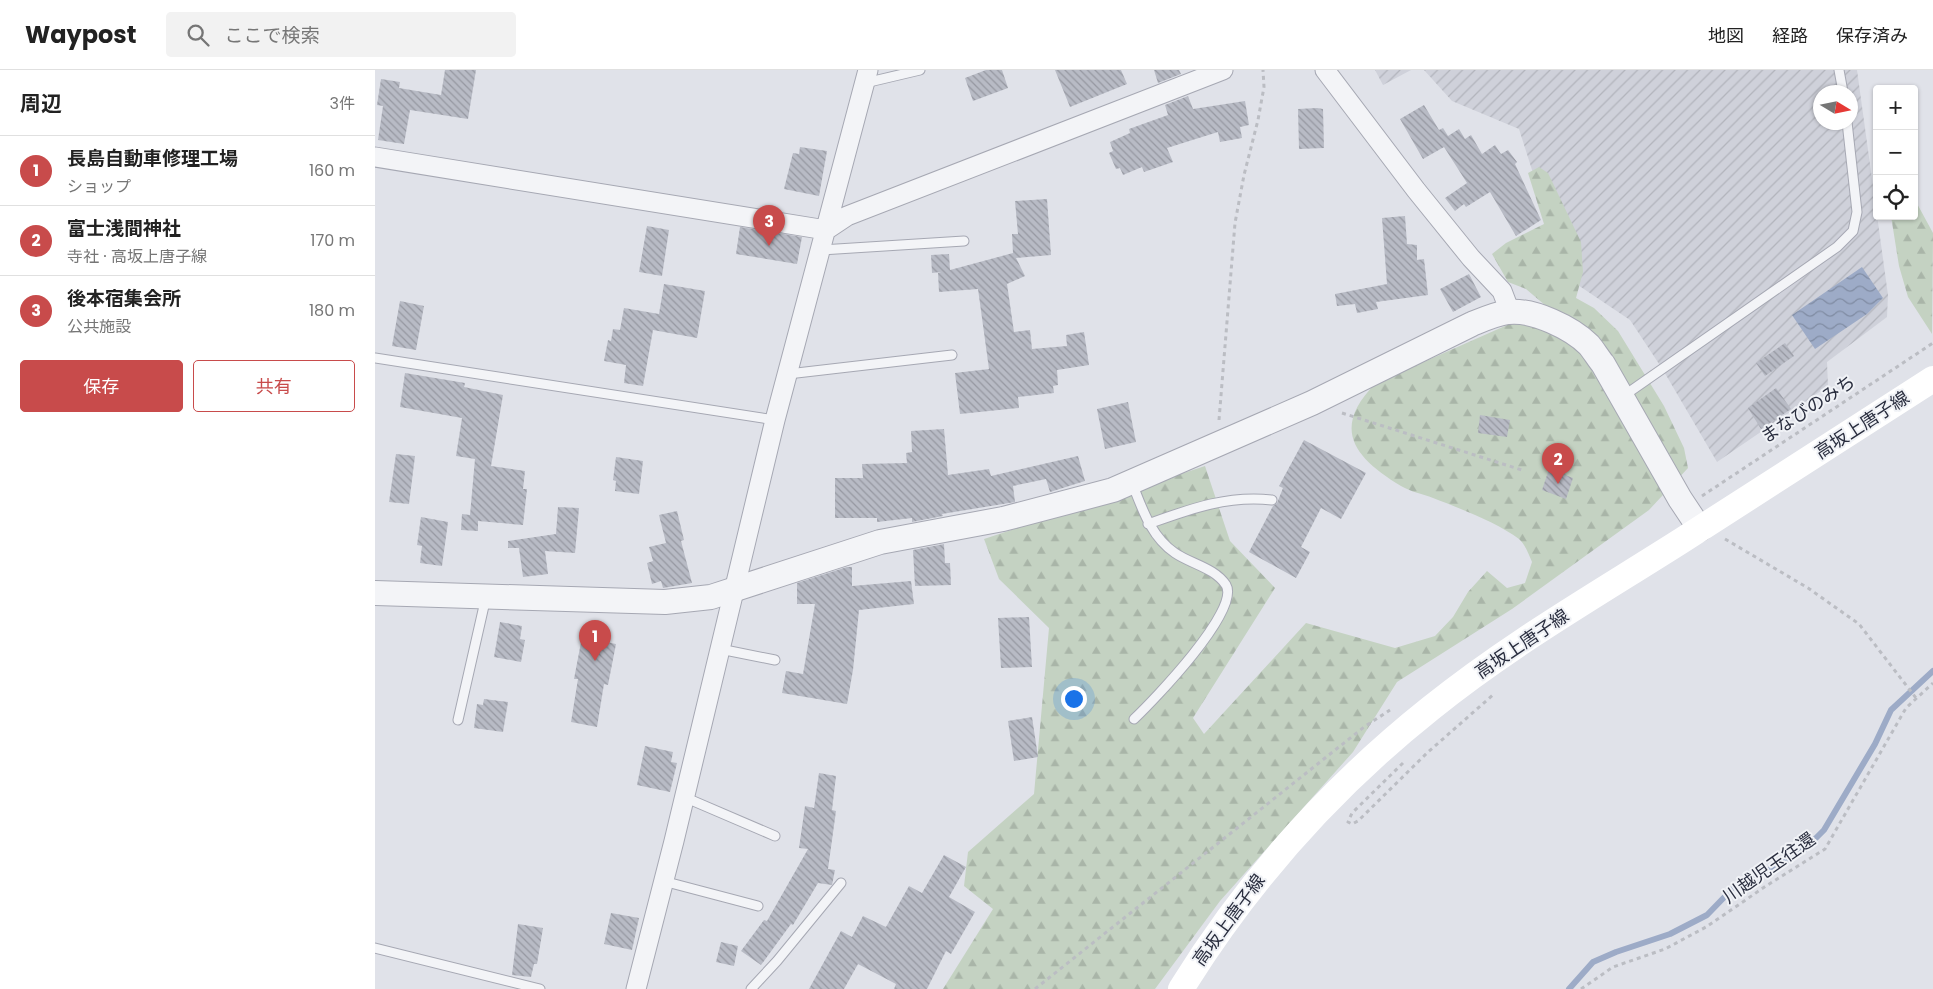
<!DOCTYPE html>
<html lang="ja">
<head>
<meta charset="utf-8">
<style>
	body { margin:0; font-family:Poppins,"Noto Sans JP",sans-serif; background:#f2f2f2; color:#222 }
	.controls { position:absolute; right:15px; top:15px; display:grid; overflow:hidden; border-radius:5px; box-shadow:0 1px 4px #0004 }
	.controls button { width:45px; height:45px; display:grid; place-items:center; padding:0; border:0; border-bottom:1px solid #e0e0e0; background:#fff; color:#222; font:25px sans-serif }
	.compass { position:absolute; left:1438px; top:15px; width:45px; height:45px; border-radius:50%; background:#fff; box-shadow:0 1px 4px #0004; rotate:100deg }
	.you { position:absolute; left:698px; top:628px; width:18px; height:18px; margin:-12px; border:4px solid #fff; border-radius:50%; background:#1a73e8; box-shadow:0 0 0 8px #1a73e833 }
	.badge { display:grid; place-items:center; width:32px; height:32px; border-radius:50%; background:#c84b4b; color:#fff; font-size:16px; font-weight:700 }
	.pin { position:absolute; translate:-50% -41px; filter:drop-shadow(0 1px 2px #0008) }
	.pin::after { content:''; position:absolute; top:26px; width:18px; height:15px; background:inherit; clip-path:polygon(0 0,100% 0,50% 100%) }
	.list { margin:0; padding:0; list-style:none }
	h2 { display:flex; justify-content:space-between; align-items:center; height:65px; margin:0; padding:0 20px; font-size:21px }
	h2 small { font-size:16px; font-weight:400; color:#767676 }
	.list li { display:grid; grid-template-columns:32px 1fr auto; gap:15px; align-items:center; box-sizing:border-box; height:70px; padding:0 20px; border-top:1px solid #e0e0e0 }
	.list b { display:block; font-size:19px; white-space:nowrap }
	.list p { margin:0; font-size:16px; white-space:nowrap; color:#767676 }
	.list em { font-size:16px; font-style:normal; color:#767676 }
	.actions { display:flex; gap:10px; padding:15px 20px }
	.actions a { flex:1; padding:11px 0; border:1px solid #c84b4b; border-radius:5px; text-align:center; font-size:18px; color:#c84b4b }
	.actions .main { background:#c84b4b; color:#fff }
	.icon { flex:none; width:28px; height:28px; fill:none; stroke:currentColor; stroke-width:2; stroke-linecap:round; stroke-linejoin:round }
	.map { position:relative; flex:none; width:1558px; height:919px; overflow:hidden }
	header { display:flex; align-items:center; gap:30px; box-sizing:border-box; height:70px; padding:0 25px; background:#fff; border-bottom:1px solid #e0e0e0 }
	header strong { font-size:24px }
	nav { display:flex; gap:28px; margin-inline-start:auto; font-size:18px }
	.search { width:350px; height:45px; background:#f2f2f2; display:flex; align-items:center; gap:12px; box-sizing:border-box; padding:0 18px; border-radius:5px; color:#767676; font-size:19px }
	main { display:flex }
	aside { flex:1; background:#fff }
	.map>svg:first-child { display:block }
	.industrial { fill:url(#industrial-furrows); fill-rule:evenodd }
	.forest { fill:url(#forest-firs) }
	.water { fill:url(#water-waves) }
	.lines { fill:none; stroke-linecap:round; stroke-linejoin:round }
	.stream { stroke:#9dabc7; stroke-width:6 }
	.building { fill:url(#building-back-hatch) }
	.service-casing { stroke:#a6a8b3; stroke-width:11 }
	.minor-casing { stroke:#a6a8b3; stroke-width:21 }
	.tertiary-casing { stroke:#a6a8b3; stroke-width:26 }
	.path { stroke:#bbbdc3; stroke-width:3; stroke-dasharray:4 4; stroke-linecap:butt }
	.service { stroke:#f3f4f7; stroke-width:9 }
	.minor { stroke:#f3f4f7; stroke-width:19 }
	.tertiary { stroke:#f3f4f7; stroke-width:24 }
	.secondary { stroke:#fff; stroke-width:26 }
	.labels { text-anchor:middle; stroke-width:4; stroke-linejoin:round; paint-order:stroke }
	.street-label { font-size:18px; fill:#2a2e3f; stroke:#f0f2f6 }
</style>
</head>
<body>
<header>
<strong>Waypost</strong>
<div class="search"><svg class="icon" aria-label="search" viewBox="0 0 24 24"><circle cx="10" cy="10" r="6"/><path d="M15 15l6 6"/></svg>ここで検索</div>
<nav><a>地図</a><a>経路</a><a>保存済み</a></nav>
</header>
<main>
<aside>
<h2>周辺<small>3件</small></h2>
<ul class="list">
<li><span class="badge">1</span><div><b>長島自動車修理工場</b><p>ショップ</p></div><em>160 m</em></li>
<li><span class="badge">2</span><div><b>富士浅間神社</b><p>寺社 · 高坂上唐子線</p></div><em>170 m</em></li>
<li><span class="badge">3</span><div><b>後本宿集会所</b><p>公共施設</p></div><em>180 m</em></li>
</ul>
<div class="actions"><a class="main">保存</a><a>共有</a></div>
</aside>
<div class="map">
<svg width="1558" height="919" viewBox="0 0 1558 919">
	<defs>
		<pattern id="industrial-furrows" width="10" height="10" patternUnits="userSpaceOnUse" patternTransform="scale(1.25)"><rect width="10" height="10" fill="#cfd1da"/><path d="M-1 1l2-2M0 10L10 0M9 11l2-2" fill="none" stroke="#b2b4bc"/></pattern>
		<pattern id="forest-firs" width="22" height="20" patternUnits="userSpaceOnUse" patternTransform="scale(1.25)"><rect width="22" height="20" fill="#c4d2c2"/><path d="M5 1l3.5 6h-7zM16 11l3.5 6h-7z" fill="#a9b5a8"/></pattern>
		<pattern id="water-waves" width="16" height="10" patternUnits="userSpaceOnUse" patternTransform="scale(1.25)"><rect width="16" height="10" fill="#9dabc7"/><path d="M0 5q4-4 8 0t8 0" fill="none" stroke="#808ca3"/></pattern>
		<pattern id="building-back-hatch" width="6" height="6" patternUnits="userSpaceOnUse" patternTransform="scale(1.25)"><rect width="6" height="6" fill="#b8bbc5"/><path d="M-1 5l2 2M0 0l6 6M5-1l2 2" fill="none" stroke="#9698a1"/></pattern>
	</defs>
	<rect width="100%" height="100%" fill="#e0e2e9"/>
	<!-- industrial -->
	<path class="industrial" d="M1000,0H1036L1008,15Z
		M1049,0H1482L1513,225L1512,247L1452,292L1453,316L1342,392L1288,300L1255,250L1191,207L1144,59L1077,31ZM1446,22H1476V52H1446Z"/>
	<!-- forest -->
	<path class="forest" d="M1164,97L1173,103L1206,172L1208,202L1201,228L1219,238L1243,261L1289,336L1309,378L1313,398L1274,440L1137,539L1022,612L978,682L845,831L780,919H568L618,839L589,816L593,782L659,724L674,558L624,509L609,469L830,396L855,471L900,518L818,648L829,664L931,553L1020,578L1060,566L1078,547L1093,522L1112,501L1132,518L1150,513L1157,492C1154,485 1150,474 1144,469C1123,453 1084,438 1058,428C1048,424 1036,422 1026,416C980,388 955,359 1001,313L1139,252L1160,250L1171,236L1151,219L1133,212L1117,184L1131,173L1169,154L1153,103Z
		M1539,128L1558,163L1557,264L1533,227L1524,196L1516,146H1539Z"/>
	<!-- water -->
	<path class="water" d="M1487,197L1508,228L1492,244L1440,279L1417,245Z"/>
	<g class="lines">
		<!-- stream -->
		<path class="stream" d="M1194,919L1218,892L1241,882L1295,864L1332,845L1363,813L1383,806L1429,780L1449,760L1500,674L1516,640L1558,601"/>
	</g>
	<!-- building -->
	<path class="building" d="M70,0H101L93,49L35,40L29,74L3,70L8,36L2,35L6,9L25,12L24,18L66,25Z
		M611,0H627L633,18L598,31L590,8Z
		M680,0H746L752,14L695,37Z
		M779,0H804L806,4L783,13Z
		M813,26L818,39L870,31L874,55L865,57L867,68L845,72L843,62L792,78L798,92L769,102L767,97L748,105L745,98L741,99L734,83L738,81L735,72L755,63L754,59L793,45L790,35Z
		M1049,35L1064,60L1068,58L1073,66L1084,59L1090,69L1096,65L1107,84L1120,75L1126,84L1133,80L1142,92L1140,94L1166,150L1141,166L1115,122L1091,137L1089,134L1080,141L1070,128L1092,113L1069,77L1048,89L1025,49Z
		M942,38L948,39L949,78L924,79L923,39Z
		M425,77L452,81L444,126L409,119L418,83L424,84Z
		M672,129L676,185L641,188L650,206L632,214L639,262L655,260L657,279L692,276L691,265L709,262L714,295L682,300L683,315L678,316L679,323L643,327L644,338L585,344L580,303L614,299L603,219L564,222L563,203L566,202L557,203L556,185L574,184L575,200L638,183L637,164H643L640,131Z
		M1030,146L1032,174L1042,175V190L1049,189L1053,225L1001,232L1003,239L982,243L980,234L962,236L960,224L1012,214L1007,148Z
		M272,156L294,160L287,206L264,202Z
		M365,157L427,167L422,194L361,184Z
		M1094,204L1106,227L1078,242L1065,219Z
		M289,214L330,221L322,268L278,260L268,316L249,313L251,295L229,291L233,270L236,271L238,259L245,260L249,238L284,244Z
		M25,231L49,236L41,280L17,276Z
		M1410,273L1419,286L1390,306L1381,293Z
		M30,303L90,313L89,317L128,325L116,396L150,401L148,419H152L148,455L103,451V461L86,460L87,444L95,445L100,389L81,386L87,348L25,337Z
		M1401,318L1416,339L1386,359L1373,338Z
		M753,332L761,372L730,379L722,339Z
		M1105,345L1135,350L1132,367L1103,363Z
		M569,359L573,405L614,399L616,406L703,386L710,411L675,422L671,409L638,416L640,432L567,444L568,446L537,452V448L502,452V448H460V408H488L487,394L532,393L531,383L537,382L536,361Z
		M929,370L991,403L966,449L946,438L926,477L935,482L921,508L874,482L898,436L902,433L908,418L904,416Z
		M21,384L40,386L34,434L14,432Z
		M241,387L268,391L264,424L240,421L241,411L238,410Z
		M1174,399L1198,408L1191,429L1167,420Z
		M183,437L204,438L200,483L170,481L173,504L148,507L144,478H133V471L181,464Z
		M302,441L309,470L306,471L317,513L288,518L286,511L277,514L272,493L278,491L274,477L291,473L284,445Z
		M46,447L73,452L67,496L45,493L47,476L42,475Z
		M569,474L570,493H575L576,515L540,516L538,480Z
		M472,497H477V516L536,511L539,534L484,540L478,600L472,634L407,623L411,601L428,604L440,534H422V513Z
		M654,547L657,597L626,598L623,548Z
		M125,552L147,556L145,569L150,570L146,592L119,587Z
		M207,567L241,574L233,615L229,614L222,657L196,652L203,609H199Z
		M109,629L133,632L128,662L99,658L102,634L108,635Z
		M657,647L663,687L639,691L633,651Z
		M270,676L298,682L296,692L302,693L295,722L262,715Z
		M444,703L461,706L457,740L461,741L453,799L460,800L457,815L443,813L418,855L416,854L386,895L366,881L389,850L392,851L433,779L424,778L430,736L439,738Z
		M569,785L591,797L574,827L600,842L576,884L571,881L552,919H519L521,914L483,894L469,919H434L466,861L477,867L488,846L511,857L534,816L547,823Z
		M236,843L264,848L257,880L229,874Z
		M143,854L168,858L162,894H159L156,907L137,905Z
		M346,872L363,876L359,896L341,892Z"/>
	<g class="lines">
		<defs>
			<path id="service" d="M1464,0L1468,22
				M490,13L545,0
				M446,180L589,171
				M0,288L400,350
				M413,304L577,285
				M1247,327L1462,177L1478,161L1482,142L1472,52
				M757,413C767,438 776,467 800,483C816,494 840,498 851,515C866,540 778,631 759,649
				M773,454C815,439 852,425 897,430
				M345,579L400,590
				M83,650L111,527
				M309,727L400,766
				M288,811L383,836
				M0,878L165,919
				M376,919L402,891L466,813"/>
			<path id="minor" d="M950,0L1041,120L1096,188L1127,221L1135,242
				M0,87L451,160L472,146L848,0
				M261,919L299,771L400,350L493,0"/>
			<path id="tertiary" d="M0,523L290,532L336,527L505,472L628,449L738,420L937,333L1097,254C1109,249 1120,244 1133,242C1158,239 1197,258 1214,275C1219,281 1223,288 1228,294L1305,429L1325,459"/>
		</defs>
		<!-- service casing -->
		<use href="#service" class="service-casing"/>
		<!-- minor casing -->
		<use href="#minor" class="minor-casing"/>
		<!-- tertiary casing -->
		<use href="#tertiary" class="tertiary-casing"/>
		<!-- path -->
		<path class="path" d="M967,343L1150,401
			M844,350L860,153L869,105L883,50L889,17L888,0
			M1327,426L1558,273
			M1350,469L1433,518L1484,554L1541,628
			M1028,693L977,743L973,752L977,754L983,751L1052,683L1119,624
			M660,919L989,657L1015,640
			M1206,919L1238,897L1290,879L1331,857L1391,816L1450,779L1531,638L1558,613"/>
		<!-- service -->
		<use href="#service" class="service"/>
		<!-- minor -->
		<use href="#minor" class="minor"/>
		<!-- tertiary -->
		<use href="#tertiary" class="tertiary"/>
		<!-- secondary -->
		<path class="secondary" d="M806,919C872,812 958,716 1056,638C1134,575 1221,525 1306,471C1390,417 1474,363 1558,309"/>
	</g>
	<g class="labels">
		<!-- street labels -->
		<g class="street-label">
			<text transform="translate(1433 339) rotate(-33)" y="6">まなびのみち</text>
			<text transform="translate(1487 355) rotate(-33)" y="6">高坂上唐子線</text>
			<text transform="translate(1147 574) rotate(-34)" y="6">高坂上唐子線</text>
			<text transform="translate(1394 798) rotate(-35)" y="6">川越児玉往還</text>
			<text transform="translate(854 850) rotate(-54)" y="6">高坂上唐子線</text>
		</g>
	</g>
</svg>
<div class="controls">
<button>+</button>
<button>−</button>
<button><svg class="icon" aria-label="locate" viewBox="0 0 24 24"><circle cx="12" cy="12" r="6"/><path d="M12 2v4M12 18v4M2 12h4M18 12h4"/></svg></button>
</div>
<svg class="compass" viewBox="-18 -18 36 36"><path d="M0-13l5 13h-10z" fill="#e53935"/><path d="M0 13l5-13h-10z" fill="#767676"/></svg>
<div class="you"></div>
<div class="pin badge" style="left:220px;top:591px">1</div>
<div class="pin badge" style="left:1183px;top:414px">2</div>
<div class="pin badge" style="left:394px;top:176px">3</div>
</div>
</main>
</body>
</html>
